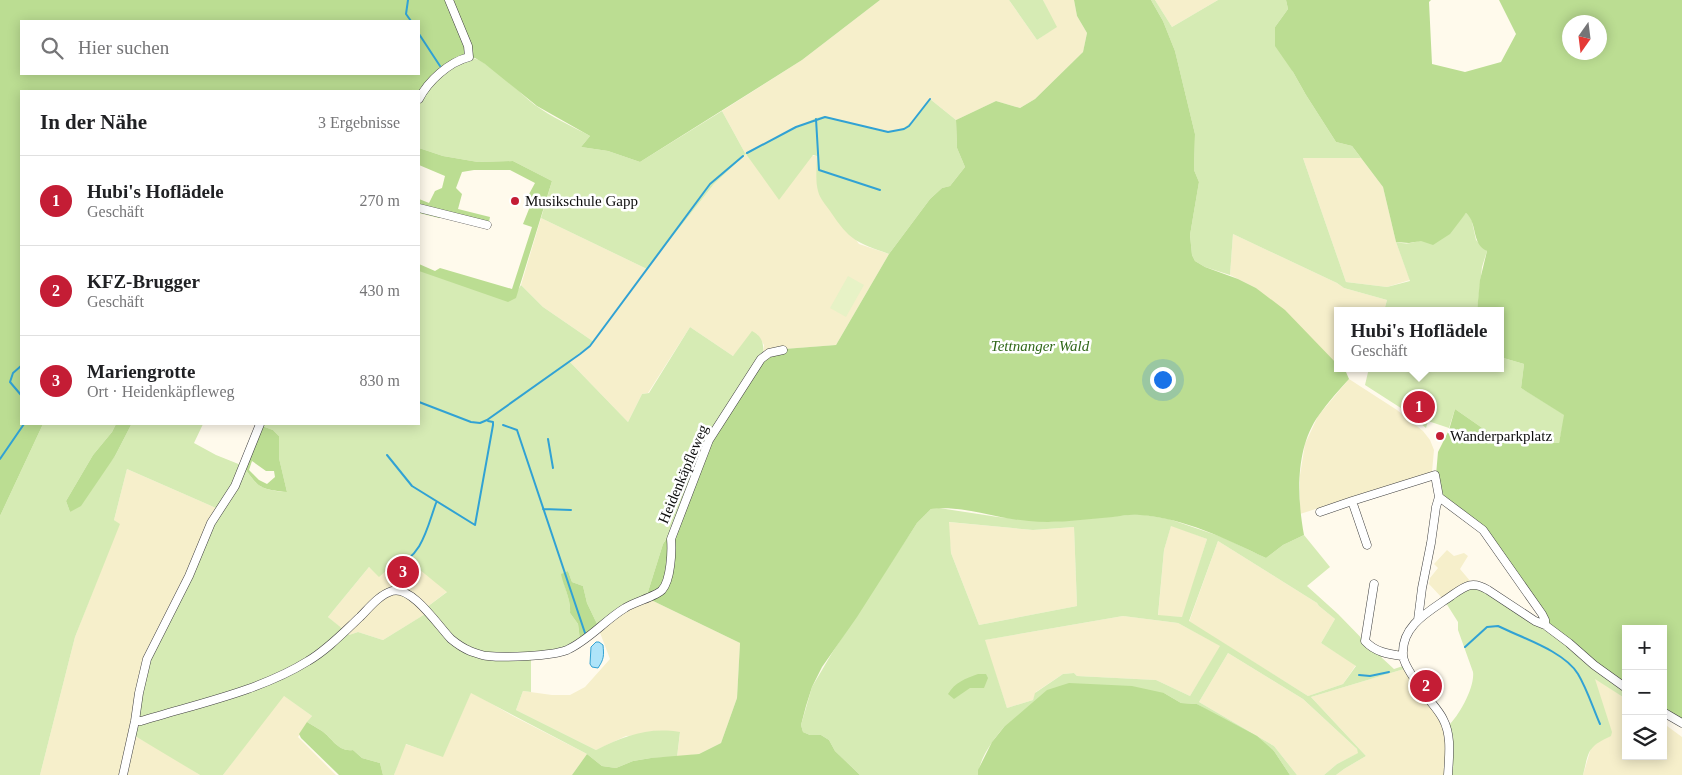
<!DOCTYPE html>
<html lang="de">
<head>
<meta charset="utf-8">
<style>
	body { margin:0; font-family:"Times New Roman",serif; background:#f2f2f2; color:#202124 }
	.controls { position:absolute; right:15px; bottom:15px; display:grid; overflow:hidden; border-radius:0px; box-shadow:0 2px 12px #0003 }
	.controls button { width:45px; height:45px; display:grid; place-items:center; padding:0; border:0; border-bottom:1px solid #e0e0e0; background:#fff; color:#202124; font:25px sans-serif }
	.compass { position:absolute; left:1562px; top:15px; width:45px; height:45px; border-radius:50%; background:#fff; box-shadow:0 2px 12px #0003; rotate:194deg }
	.you { position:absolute; left:1162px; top:379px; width:18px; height:18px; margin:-12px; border:4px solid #fff; border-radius:50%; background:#1a73e8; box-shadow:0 0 0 8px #1a73e833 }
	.badge { display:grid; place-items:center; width:32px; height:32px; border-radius:50%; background:#c41d35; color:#fff; font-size:16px; font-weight:700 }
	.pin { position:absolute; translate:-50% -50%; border:2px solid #fff; box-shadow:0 1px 5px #0006 }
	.popup { position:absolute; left:1334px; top:307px; width:170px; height:65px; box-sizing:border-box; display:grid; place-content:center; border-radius:0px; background:#fff; filter:drop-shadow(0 1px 4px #0005); font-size:16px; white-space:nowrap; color:#757577 }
	.popup b { font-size:19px; color:#202124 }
	.popup::after { content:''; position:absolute; left:50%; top:100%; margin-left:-10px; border:10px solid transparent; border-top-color:#fff }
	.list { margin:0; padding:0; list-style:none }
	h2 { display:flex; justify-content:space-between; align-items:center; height:65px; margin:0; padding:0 20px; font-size:21px }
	h2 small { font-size:16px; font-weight:400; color:#757577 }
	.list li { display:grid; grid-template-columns:32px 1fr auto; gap:15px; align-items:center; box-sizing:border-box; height:90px; padding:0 20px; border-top:1px solid #e0e0e0 }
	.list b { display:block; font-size:19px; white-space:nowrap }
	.list p { margin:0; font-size:16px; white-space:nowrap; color:#757577 }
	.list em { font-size:16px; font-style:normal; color:#757577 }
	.icon { flex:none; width:28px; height:28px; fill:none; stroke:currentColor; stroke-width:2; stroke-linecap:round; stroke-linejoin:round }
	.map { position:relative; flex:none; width:1682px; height:775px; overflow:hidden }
	.search { position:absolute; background:#fff; box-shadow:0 2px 12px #0003; left:20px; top:20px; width:400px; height:55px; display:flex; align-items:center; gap:12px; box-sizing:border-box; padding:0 18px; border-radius:0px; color:#757577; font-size:19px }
	.panel { position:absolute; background:#fff; box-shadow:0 2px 12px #0003; left:20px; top:90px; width:400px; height:335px; border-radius:0px }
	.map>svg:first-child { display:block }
	.farmland { fill:#f6efcb }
	.green { fill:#d6ebb4; fill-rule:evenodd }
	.forest { fill:#bbdd92; fill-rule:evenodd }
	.pitch { fill:#e7f2c6 }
	.water { fill:#aee4f9; stroke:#31a2d4 }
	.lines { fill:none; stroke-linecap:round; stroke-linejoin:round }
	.stream { stroke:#31a2d4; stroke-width:2 }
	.minor-casing { stroke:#404040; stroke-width:9 }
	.minor { stroke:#fff; stroke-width:8 }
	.poi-dot { fill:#c41d35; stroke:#fff; stroke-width:2 }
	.labels { text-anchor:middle; stroke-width:5; stroke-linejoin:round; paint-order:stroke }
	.poi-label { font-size:15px; fill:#0d0d0d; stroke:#fff; text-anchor:start }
	.park-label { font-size:15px; font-style:italic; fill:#31681a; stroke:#fff }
	.street-label { font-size:15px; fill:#0d0d0d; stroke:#fff }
</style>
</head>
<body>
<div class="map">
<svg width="1682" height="775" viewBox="0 0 1682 775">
	<rect width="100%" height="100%" fill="#fffaec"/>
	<!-- farmland -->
	<path class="farmland" d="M880,0H1009L1037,40L1056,27L1043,0H1074L1077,16L1087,33L1083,52L1035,99L1020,108L996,101L956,120L930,99L908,126L901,130L888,132L881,131L825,116L816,119L745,153L722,111L802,60Z
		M1155,0H1218L1172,27Z
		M746,154L817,156V186L859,244L889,254L836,345L784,349L763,354L764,345L757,334L733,356L690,327L648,393L642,394L628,422L569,361L594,342L543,307L521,285L541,218L647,269L714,184Z
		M1303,158H1361L1383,187L1396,242L1410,280L1387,287L1346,282Z
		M1233,234L1337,283L1344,288L1387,300L1384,311H1338V365L1256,288L1230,275Z
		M1349,379L1397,410L1423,431L1430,440L1434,450L1432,472L1300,514V475L1305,444L1318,416Z
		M127,469L216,508L176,600L121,775H40L75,637L119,524L114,520Z
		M948,522L1033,530L1074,527L1077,606L979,625L951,553Z
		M1171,525L1207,539L1183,617L1158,616L1164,550Z
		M1218,541L1317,603L1319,606L1335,619L1321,643L1356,665L1343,684L1308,696L1189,622Z
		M1447,550L1454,556L1464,553L1468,556L1460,569L1471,582L1443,599L1429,584L1430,578L1438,568L1434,564Z
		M403,556L448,591L427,607V613L383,640L358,632L349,635L328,617L369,567L379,576Z
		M649,599L740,643L737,698L721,743L699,754L677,757L680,733L626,736L596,750L516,710L523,691L552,695H570L585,687L610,659L599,630L617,615Z
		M1123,616L1178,623L1221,646L1190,696L1156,680L1077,676L1074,673L1063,674L1036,692L1033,700L1007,708L984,640Z
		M1228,653L1303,699L1357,749L1359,753L1337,764L1324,775H1297L1274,746L1199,702Z
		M1404,669L1440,718L1445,734L1446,775H1336L1344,769L1366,756L1311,697Z
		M1595,678L1626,699V756H1663V723L1682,737V775H1583L1591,748L1597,743Z
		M471,692L513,716L587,754L572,775H394L405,744L443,756Z
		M283,695L312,716L298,737L336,775H223Z
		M135,736L165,753L200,775H125Z"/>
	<!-- green -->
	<path class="green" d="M1009,0H1043L1057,27L1037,40Z
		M1151,0H1155L1172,27L1218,0H1286L1288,9L1275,27L1293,72L1306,95L1336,142L1352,146L1361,158H1303L1346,282L1387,287L1410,281L1396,242C1401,243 1406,244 1411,243C1427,240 1456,225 1466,213L1471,217L1476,240L1487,251L1482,267L1477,311H1384L1387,300L1344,288L1337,283L1233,234L1230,275L1205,267L1195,261L1192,255L1190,235L1199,182L1194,170L1195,134L1175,51L1163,21Z
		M469,57C489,60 518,92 535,105C551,117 572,126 590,136L581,147L608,151L640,162L722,111L745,153L816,118L825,116L881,131C908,135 915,117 930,99L956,120L957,148L965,167L950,186L942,188L930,199L889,254C856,242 850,241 830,211C826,205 820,199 818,191C815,180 817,167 817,156L813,155L779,200L746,154L714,184L647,269L541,218L552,181L513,161L478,162L443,156L419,148V99L435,78Z
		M419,268L510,298L515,295L521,285L543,307L594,342L569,361L628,422L642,394L649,393L690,327L733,356L752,331C762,336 764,343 763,354L717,429L676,526L673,527L663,544L647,595L629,603L598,626L587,603L583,586L572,582L568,571L562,574C564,588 571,599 570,613L578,624L580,640L565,651L531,657V692L523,691L516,710L596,750C625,736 647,727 680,732L677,757L651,758L633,761L616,768L602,766L587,754L471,693L443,757L406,744L394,775H383L380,763L362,758L353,750C338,752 333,739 322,731C317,728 312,725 307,722L312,716L284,696L223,775H200L135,736L136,729L141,724L268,685L306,666L347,632L349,635L358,632L383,640L430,611L427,607L447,592L403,556L379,577L369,567L328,617L344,630L310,658L265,681L145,718H139L140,697L147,665L186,586L213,520L237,485L242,464C257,486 259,490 287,492L279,458V436L273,430L262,426V424H419Z
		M1500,357L1524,364L1521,388L1565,415L1559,443L1501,441L1455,409L1449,428L1428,421L1426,428L1404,410L1365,385L1369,368H1500Z
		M43,424H116L112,432L93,455L66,501L70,512L115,456L131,425L136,424H203L194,443L216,455L241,465L236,479L216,508L127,469L114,520L120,524L75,637L40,775H0V516Z
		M939,508L998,517L1051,522L1139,514L1169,519L1222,537L1266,558L1283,545L1304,535L1330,567L1307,586L1338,614L1374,651L1385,654L1381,657L1394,669L1403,666L1404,669L1311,697L1366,756L1344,769L1336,775H1324L1337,764L1358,753L1357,749L1303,699L1228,653L1199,702L1274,746L1297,775H1290L1274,751L1197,704L1181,703L1164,693L1004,727C993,740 980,757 978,775H860L835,751L829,740L821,735H810L803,732L801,725L812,687L832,653L917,523L931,509ZM949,522L1033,530L1074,527L1077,606L979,625L951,553ZM1171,526L1207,539L1182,617L1158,615L1164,550ZM1218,541L1317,603L1319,606L1335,619L1321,643L1356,666L1343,684L1308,696L1189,621ZM1123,616L1178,623L1220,646L1190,696L1156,680L1077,676L1074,673L1063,674L1035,693L1033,700L1007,708L985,640Z
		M1476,587L1561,639L1584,662L1626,690V699L1595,679L1612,732L1611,736C1587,747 1589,751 1583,775H1450L1448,726C1459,716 1475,687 1473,672L1458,630V622L1446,603L1464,590Z"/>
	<!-- forest -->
	<path class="forest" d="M0,0H880L802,60L640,162L608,151L581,147L590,136L537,106L485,64L475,58L469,57L452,64L419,99V91H21V424H43L0,516ZM21,21H419V74H21Z
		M1074,0H1151L1163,21L1175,51L1195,134L1194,170L1199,182L1190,235L1192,255L1195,261L1205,267L1238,279L1256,288L1285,310L1338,365V368H1341L1346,372L1349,379C1339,390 1328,402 1319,415C1295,448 1297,497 1304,535L1283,545L1266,558C1226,539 1184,518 1140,515C1131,514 1122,516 1113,517C1085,519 1057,524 1029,521C997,519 963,505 931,509L917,523L857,617L822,667L812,687L806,706L801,725L803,732L810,735H821L829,740L835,751L860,775H572L587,754L602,766L616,768L633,761L651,758L699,754L721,743L737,698L740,643L649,599L647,595L663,544L674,527L717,429L763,354L784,349L836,345L889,254L930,199L942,188L950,186L965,167L957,148L956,120L996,101L1020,108L1035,99L1083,52L1087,33L1077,16Z
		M1286,0H1431L1429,2L1432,64L1465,72L1501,62L1516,34L1499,0H1682V721L1663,709V629H1626V684L1610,674L1574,642L1550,625L1545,614L1485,528L1440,496L1436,475L1438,452L1449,430L1455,409L1501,441L1559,443L1564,415L1521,388L1524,364L1500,357V311H1477L1480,280L1487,251C1471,244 1478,223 1466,213L1450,234L1433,245L1421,241L1409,243L1396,242L1383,187L1352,146L1336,142L1306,95L1293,72L1275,46V27L1288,9ZM1570,22H1600V52H1570Z
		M419,148L443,156L478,162L513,161L552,181L516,298L508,302L419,271V264L435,271L440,268L512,289L532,227L523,224L529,209L528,196L535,183L510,170H474L462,172L456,188L462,194L458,209L490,217L489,222L453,218H439L419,213V199L429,203L435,191L442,188L445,176L419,165Z
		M116,424H136L131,425L115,456L81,506L70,512L66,501L93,455L112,432Z
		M262,426L273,430L279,436V458L287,492C261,489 259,489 244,467ZM252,461L266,471H274L275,477L267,484L259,480L249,470Z
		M568,571L572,582L583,586L587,603L598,626L580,640L578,624L570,613C571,599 564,588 561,574Z
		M978,674H986L988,678L984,688H970L954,699L948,694C955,682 965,679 978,674Z
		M1069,683L1132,686L1164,693L1181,703L1197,704L1257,736L1274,751L1290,775H978V770L992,742L1004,727L1047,690Z
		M307,722C312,725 317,728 322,731C333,739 338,752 353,750L362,758L380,763L383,775H339L301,738L299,734Z"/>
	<!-- pitch -->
	<path class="pitch" d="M848,276L864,285L846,317L830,308Z"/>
	<!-- water -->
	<path class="water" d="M596,642H599L603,645C604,656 604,659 598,668L592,667L590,664L591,647Z"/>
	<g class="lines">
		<!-- stream -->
		<path class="stream" d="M408,0L406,14L411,21
			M419,34L440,66
			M816,119L819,170L880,190
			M747,153L796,127L825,117L888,132L904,129L909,126L930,99
			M21,366L13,373L10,382L21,395
			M419,402L471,422L480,423L487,420L580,354L590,346L710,184L743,156
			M503,425L517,430L585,633
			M548,439L553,468
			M387,455L412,486L475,525L493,425V422L488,421
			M0,459L24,424
			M543,509L571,510
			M394,566C422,558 427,528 436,503
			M1465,647L1487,627L1498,626C1522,638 1564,651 1578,674C1587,689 1593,708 1600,724
			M1359,675L1370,676L1389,672"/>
		<defs>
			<path id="minor" d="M419,99C428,81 449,62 469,57L468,46L449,0
				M419,208L487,225
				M1439,497L1483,530L1542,614L1545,620V625
				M1320,512L1352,501
				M1367,545L1352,501L1435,475L1439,497L1436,507L1431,543L1422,588L1418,620
				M1374,584L1365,641C1375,652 1388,654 1402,656
				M1663,712L1682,723
				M135,721H141C196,704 260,691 308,661C327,650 344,632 360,617C369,608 379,595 392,591C412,585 439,627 451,639C457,644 463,648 470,651C476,653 482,656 488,656C505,658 552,656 567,650C589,640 605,620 625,608C634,602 657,596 662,590C671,580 672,551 671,539L709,440L761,359L769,353L783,350
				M123,775L135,721L139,693L147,659L189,576L211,523L235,486L260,424
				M1448,775C1449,756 1452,736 1443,719C1438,709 1429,701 1423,691C1417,683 1403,664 1403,655C1401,625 1430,611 1451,596C1465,586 1472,580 1488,590L1535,621L1545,625L1569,643L1594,665L1626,688"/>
		</defs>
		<!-- minor casing -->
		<use href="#minor" class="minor-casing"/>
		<!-- minor -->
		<use href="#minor" class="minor"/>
	</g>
	<!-- markers -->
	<g class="poi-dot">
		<circle cx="515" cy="201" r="5"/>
		<circle cx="1440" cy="436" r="5"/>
	</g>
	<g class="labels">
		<!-- poi labels -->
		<g class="poi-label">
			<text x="525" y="206">Musikschule Gapp</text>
			<text x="1450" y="441">Wanderparkplatz</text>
		</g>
		<!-- park labels -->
		<g class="park-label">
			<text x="1040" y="351">Tettnanger Wald</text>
		</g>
		<!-- street labels -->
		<g class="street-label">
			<text transform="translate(683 474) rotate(-67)" y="5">Heidenkäpfleweg</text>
		</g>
	</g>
</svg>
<div class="controls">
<button>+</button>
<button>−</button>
<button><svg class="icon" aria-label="layers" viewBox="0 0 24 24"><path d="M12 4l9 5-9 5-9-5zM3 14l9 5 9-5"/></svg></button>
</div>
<svg class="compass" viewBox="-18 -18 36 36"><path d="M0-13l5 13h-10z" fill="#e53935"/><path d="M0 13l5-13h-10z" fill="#757577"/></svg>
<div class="you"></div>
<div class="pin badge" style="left:1419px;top:407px">1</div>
<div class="popup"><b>Hubi's Hoflädele</b>Geschäft</div>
<div class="pin badge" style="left:1426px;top:686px">2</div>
<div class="pin badge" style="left:403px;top:572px">3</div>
<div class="search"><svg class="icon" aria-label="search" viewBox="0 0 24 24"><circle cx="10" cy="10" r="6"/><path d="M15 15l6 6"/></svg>Hier suchen</div>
<section class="panel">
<h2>In der Nähe<small>3 Ergebnisse</small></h2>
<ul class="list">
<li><span class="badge">1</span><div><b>Hubi's Hoflädele</b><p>Geschäft</p></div><em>270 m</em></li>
<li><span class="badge">2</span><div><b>KFZ-Brugger</b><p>Geschäft</p></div><em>430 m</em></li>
<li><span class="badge">3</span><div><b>Mariengrotte</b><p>Ort · Heidenkäpfleweg</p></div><em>830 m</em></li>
</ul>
</section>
</div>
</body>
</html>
